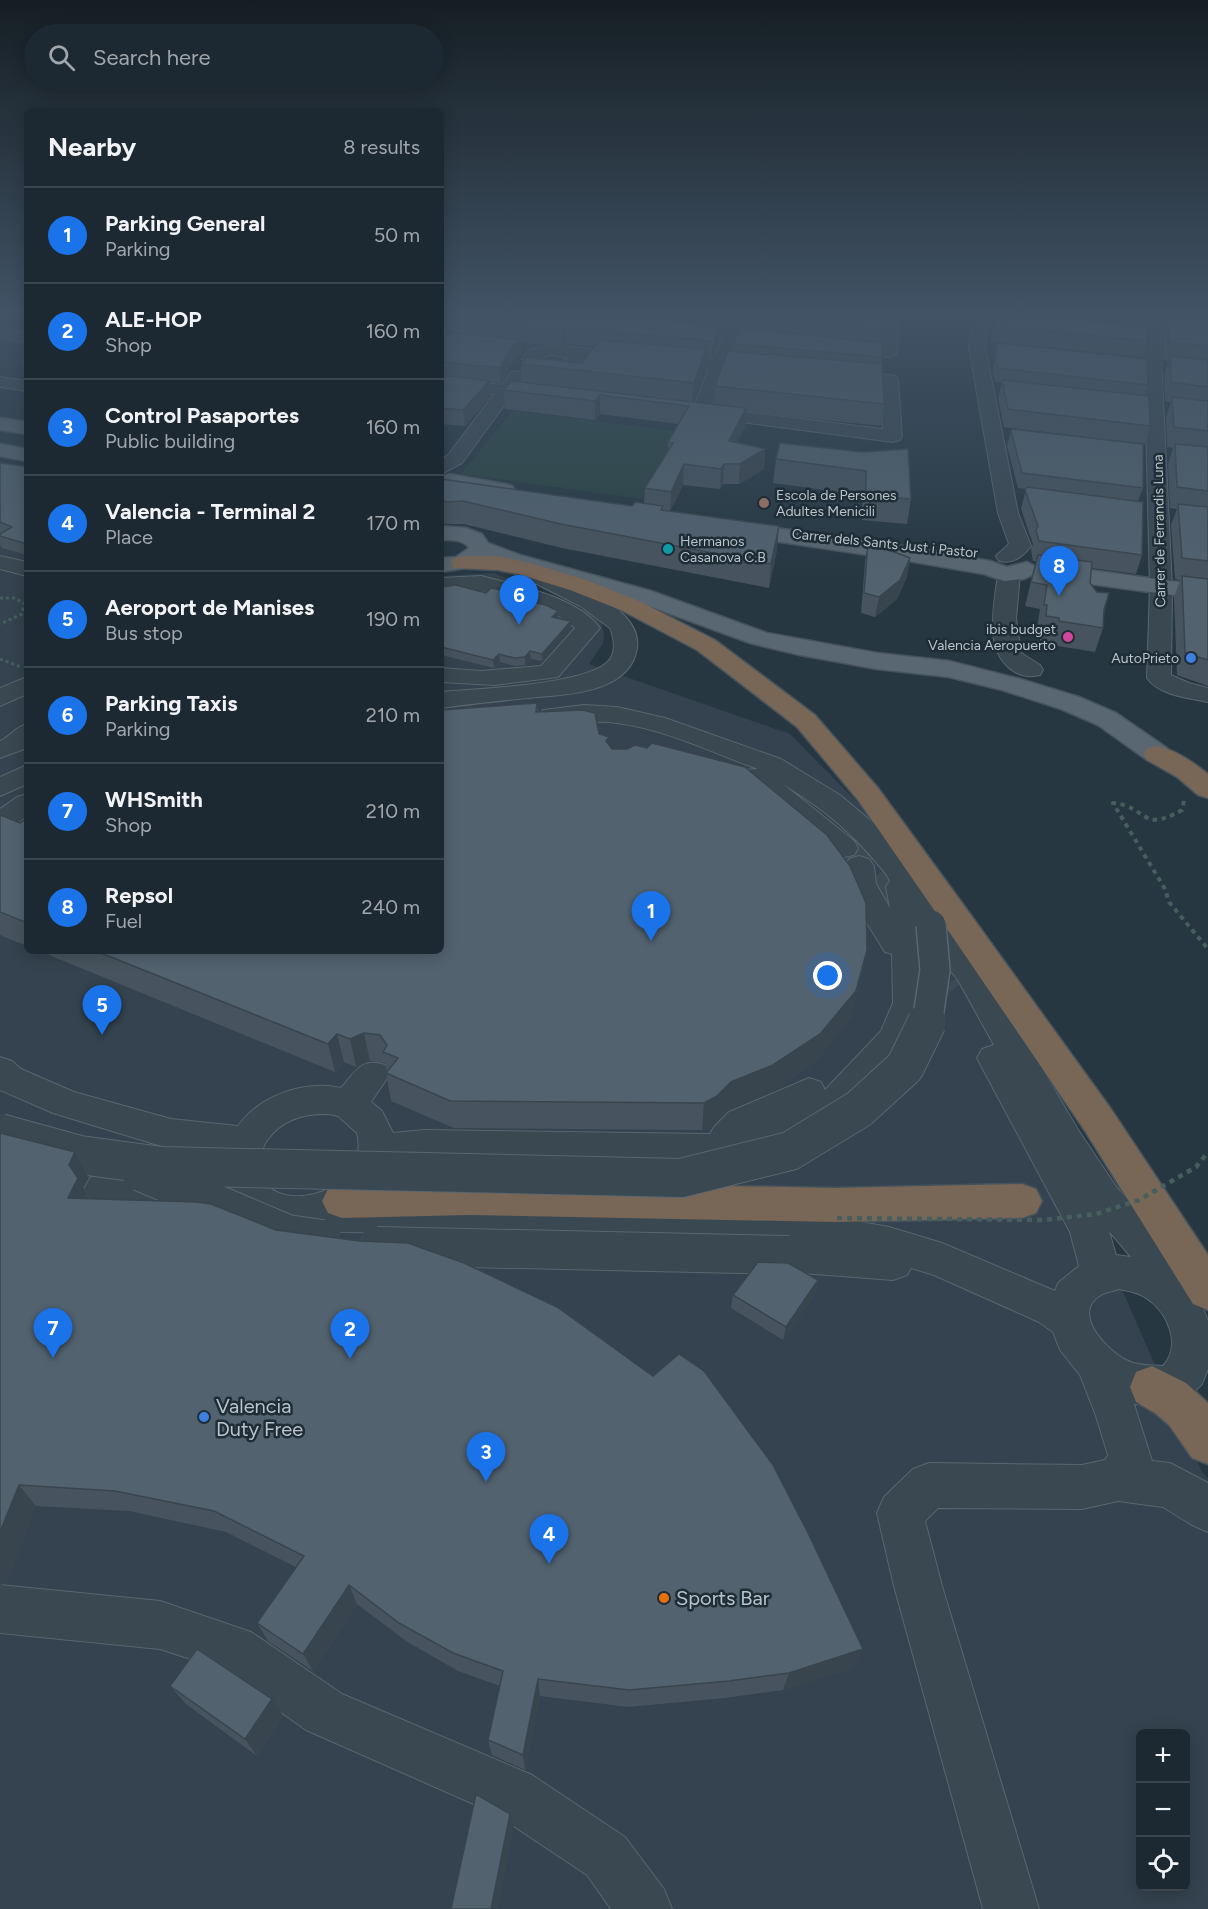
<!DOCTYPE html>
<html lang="en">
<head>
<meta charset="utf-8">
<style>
	body { margin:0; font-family:Figtree,sans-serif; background:#25313a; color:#f1f3f6 }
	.controls { position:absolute; right:18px; bottom:18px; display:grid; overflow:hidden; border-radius:9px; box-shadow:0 3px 15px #0003 }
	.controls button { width:54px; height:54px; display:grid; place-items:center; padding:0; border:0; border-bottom:2px solid #3a454d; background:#1c2932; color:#f1f3f6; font:30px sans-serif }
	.you { position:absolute; left:828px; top:976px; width:21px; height:21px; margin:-15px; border:4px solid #fff; border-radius:50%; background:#1a73e8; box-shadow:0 0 0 9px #1a73e833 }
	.badge { display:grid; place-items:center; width:39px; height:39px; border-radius:50%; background:#1a73e8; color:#fff; font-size:20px; font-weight:700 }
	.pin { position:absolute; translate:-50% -50px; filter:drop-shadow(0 2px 3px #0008) }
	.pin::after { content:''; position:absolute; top:32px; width:21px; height:18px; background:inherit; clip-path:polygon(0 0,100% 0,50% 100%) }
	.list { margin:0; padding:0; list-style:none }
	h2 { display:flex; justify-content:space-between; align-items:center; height:78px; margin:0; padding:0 24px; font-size:26px }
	h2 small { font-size:20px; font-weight:400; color:#a0a6ac }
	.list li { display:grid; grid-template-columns:39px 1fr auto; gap:18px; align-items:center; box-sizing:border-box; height:96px; padding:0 24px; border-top:2px solid #3a454d }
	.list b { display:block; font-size:22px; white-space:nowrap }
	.list p { margin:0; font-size:20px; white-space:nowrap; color:#a0a6ac }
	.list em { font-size:20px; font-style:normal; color:#a0a6ac }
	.icon { flex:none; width:33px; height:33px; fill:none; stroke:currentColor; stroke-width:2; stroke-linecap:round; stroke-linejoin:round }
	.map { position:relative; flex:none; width:1208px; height:1909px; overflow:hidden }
	.search { position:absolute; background:#1c2932; box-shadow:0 3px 15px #0003; left:24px; top:24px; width:420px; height:66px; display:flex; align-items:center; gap:15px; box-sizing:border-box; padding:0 21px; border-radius:33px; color:#a0a6ac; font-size:22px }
	.panel { position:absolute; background:#1c2932; box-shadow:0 3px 15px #0003; left:24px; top:108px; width:420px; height:846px; border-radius:9px }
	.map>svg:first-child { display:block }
	.airport { fill:#34434f; fill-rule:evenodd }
	.green { fill:#284342 }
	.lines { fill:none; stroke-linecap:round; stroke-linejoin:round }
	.minor-tunnel { stroke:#3c4c57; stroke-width:29; stroke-dasharray:29 14; stroke-linecap:butt }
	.minor-casing { stroke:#59666f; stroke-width:2 }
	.major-casing { stroke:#47545e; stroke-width:3 }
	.highway-casing { stroke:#45535c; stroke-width:3 }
	.path-far1 { stroke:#465f5e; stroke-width:3; stroke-dasharray:3 3; stroke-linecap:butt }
	.path { stroke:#465f5e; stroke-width:4; stroke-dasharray:4.5 4.5; stroke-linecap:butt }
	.minor { fill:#3a4852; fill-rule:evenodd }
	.major { fill:#596772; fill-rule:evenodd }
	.highway { fill:#786657; fill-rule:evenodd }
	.minor-bridge-far1-casing { stroke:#59666f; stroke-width:32; stroke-linecap:butt }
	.minor-bridge-casing { stroke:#59666f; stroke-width:40; stroke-linecap:butt }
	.path-bridge { stroke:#465f5e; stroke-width:4.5; stroke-dasharray:5 5; stroke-linecap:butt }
	.minor-bridge-far1 { stroke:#3a4852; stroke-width:29 }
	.minor-bridge { stroke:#3a4852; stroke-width:38 }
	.wall { fill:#47545f; fill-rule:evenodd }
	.shaded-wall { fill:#39454e }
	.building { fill:#52626f; stroke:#39454e; stroke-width:1.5 }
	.education-dot { fill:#8d6e63; stroke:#1f2d37; stroke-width:2 }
	.culture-dot { fill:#0f9aa8; stroke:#1f2d37; stroke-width:2 }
	.hotel-dot { fill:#d1479c; stroke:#1f2d37; stroke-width:2 }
	.shop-dot { fill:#3f7fe0; stroke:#1f2d37; stroke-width:2 }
	.food-dot { fill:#e8710a; stroke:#1f2d37; stroke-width:2 }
	.labels { text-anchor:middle; stroke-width:5; stroke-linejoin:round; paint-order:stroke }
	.far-poi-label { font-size:14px; fill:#b8c3cc; stroke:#1f2d37; text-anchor:start }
	.far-street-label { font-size:14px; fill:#b8c3cc; stroke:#1f2d37 }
	.near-poi-label { font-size:20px; fill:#b8c3cc; stroke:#1f2d37; text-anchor:start }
</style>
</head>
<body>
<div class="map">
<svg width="1208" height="1909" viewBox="0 0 1208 1909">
	<rect width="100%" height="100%" fill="#263742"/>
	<!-- airport -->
	<path class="airport" d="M0,462L27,467V951H441V576L494,573L596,615L601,621L604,635L603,643L589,664L790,734L875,820L979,963L1201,1470L1208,1479V1909H0ZM1140,1734H1186V1886H1140Z"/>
	<!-- green -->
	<path class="green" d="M512,411L683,432L642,499L461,474Z"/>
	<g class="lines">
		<!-- minor-tunnel -->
		<path class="minor-tunnel" d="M844,848L882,887L955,988"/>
		<defs>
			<path id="minor" d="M736,313H752L743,331L779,335L787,340L779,345L738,340L728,361L766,364L774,369L766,374L725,370L711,408L883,429L881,384L839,381L833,380L831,376L833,372L839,371L889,375L895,376L898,380L902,436L900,440L893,442L695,416L692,412L708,369L586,358L585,363C567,375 536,379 522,359L529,350L550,345L713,359L723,339L677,334L669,329L677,324L728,330ZM550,355L569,358C559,363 549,365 539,359Z
				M883,313H899L897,352L895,355L889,357L835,349L833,346L841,341L881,346Z
				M974,313H990L985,347L1018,513L1031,546C1023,557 1012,564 999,561L996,556L1009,544L998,513L969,347Z
				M1151,313H1167L1160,323V337L1172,587L1171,675L1189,683L1208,688V702C1189,698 1158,695 1147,678L1150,587L1144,337V323Z
				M0,327L27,333V343L0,337Z
				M517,371L523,372L525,376L518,386L552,390L555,394L552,398L546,399L511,396L462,463L441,474V460L448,455L494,394L441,389V379L502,385L511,372Z
				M0,377L27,381V391L0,387Z
				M0,556L27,562V576L0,569Z
				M523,561C536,565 548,573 560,579C588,592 647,613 636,653C633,665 624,675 613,681C587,695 556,695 528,698C499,701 470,704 441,708V692C474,689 593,685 610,659C616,650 614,638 610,628L580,606L515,573L512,568L515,563Z
				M1009,567L1017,569L1020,574L1016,619L1021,653L1040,665L1043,670L1040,675C1031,677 1025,677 1017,673C982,655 994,606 998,574L1001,569Z
				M481,576C516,585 578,597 600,628L558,677L495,685L441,682V668L481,671L541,666L575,628C547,602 478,583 441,593V578Z
				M27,677V694L0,706V688Z
				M584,705L617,707L665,718L781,759L840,795L878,827L908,862L942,917L981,965L1077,1128L1117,1188L1173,1249L1192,1281L1208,1321V1369L1202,1384L1192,1394L1163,1406L1134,1404L1152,1461L1170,1463L1208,1483V1532L1192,1525L1163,1507L1118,1501L1082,1509L938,1508L925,1521L942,1586L1039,1909H983L894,1586L877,1513L884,1497L913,1469L929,1463L1082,1465L1105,1460L1108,1455L1096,1416L1080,1375L1060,1350L1053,1332L1039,1322L934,1275L911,1268L907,1275L893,1280L789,1272L775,1267L769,1255L774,1245C645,1242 516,1241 387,1233C344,1231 292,1235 252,1216C232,1206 219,1175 225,1154L171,1149L53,1113L0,1090V1057L12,1061L21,1069L74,1092L171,1119L238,1126C260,1095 305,1080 341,1088C356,1071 361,1057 385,1065L390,1074L371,1102L382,1111L393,1133L424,1130L710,1134L714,1127L729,1112L809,1078L821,1082L825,1090L881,1031L893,1003L892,954L885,952C873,931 835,881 849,859L859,856L869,859L874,866L876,884L890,908L886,887L890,881L886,874C853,833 828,812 783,784L854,841L858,848L854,855L844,857L834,855L753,787L743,782L739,776L743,770L758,769C713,753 665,729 617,723C593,719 566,726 543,720L539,715L543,710ZM923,936L958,980L994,1045L982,1049L977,1058L1070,1232L1079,1266L1058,1283L1055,1291L942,1243L889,1227L805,1212L459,1205L371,1200L382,1186L393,1163L424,1160L716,1164L786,1144L849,1110L907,1047L925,1003ZM329,1114L338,1116L357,1133C373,1199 259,1219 260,1165C260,1156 262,1147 268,1139C283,1119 305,1113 329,1114ZM1109,1231L1131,1257L1116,1255ZM1119,1289C1128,1291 1138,1292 1146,1298C1168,1312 1182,1345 1163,1366C1150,1365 1137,1366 1126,1360C1107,1350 1070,1313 1101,1295C1106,1292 1114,1291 1119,1289Z
				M27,724V748L0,758V741C11,736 15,727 27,724Z
				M27,765V784L0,796V777Z
				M27,794V816L10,828L0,831V809L17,797Z
				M103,1173H177L190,1178L196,1189L190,1200C166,1209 114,1209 90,1200L84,1189L90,1178Z
				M0,1585L160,1601L251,1632L342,1694L532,1775L625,1837L664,1889L672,1909H611L587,1875L494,1813L306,1730L221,1669L160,1649L0,1633Z"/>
			<path id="major" d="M0,418L27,422V434L0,430Z
				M0,444L27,449V461L0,456Z
				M450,474L505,484L512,486L515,490L512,494L505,496L443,484V476Z
				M734,522L909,547L990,561L1007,567L1027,562L1037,567L1046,564L1208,586V600L1046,578L1036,573L1024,579L1004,581L984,574L909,561L726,534L723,529L726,524Z
				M441,526L466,528L482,534L488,543L520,555L651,591L767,633L877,653L949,661L1020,679L1079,697L1116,713L1167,748L1171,754L1167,760L1157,762L1147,760L1098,725L1061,709L1002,690L949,677L877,669L800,655L750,643L635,601L485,557L471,567L441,572V558L456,557L469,548C463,539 451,540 441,540Z"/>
			<path id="highway" d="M462,556H498L531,563L586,580L639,601L715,640L815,715L878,788L965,907L1111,1109L1208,1255V1310L1193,1304L1085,1131L943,923L858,800L797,727L697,650L623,611L570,590L518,574L498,570L454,568L451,563L454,558Z
				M1157,746C1176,750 1193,762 1208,774V798L1198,795L1177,777L1147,760L1143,754L1147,748Z
				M470,1181L834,1188L1022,1184L1036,1189L1042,1201L1036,1213L1022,1218L834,1222L470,1215L342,1218L328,1213L322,1201L328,1189L342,1184Z
				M1152,1366L1186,1383L1208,1403V1464L1192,1458L1169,1425L1155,1413L1136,1402L1130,1387L1136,1372Z"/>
		</defs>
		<!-- minor casing -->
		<use href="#minor" class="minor-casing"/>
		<!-- major casing -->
		<use href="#major" class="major-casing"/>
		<!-- highway casing -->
		<use href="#highway" class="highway-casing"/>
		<!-- path-far1 -->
		<path class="path-far1" d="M0,598H14L24,603L22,614L0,624
			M0,659L21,667"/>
		<!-- path -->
		<path class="path" d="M1184,801L1182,810C1140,834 1148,806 1113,803L1165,889L1169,902L1208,949"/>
		<!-- minor -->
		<use href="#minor" class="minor"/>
		<!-- major -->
		<use href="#major" class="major"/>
		<!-- highway -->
		<use href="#highway" class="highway"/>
		<defs>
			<path id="minor-bridge-far1" d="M927,1024L935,970L931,925"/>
			<path id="minor-bridge" d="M0,1133L80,1155L162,1166L681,1178L790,1151L859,1109L905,1067L927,1022
				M141,1172L287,1234L322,1239
				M377,1246L789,1255"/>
		</defs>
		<!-- minor-bridge-far1 casing -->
		<use href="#minor-bridge-far1" class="minor-bridge-far1-casing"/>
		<!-- minor-bridge casing -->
		<use href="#minor-bridge" class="minor-bridge-casing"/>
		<!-- path-bridge -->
		<path class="path-bridge" d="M837,1218L1044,1220L1096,1214L1139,1200L1196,1167L1208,1152"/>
		<!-- minor-bridge-far1 -->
		<use href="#minor-bridge-far1" class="minor-bridge-far1"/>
		<!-- minor-bridge -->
		<use href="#minor-bridge" class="minor-bridge"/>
	</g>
	<!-- wall -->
	<path class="wall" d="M0,313H27V317L0,315Z
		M441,313H615L614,314L666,320V313H733L727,328L720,327V341L712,357L706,356L705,371L694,402L714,404L715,386L733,351V344L747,328L748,314L881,328L879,343L882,357L881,364L884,404L881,426L746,412L745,427L737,442L765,449L764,469L739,484H723L720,489L683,485L670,511L777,550L769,588L562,548L464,524H449L441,523V479L632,506L644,503L645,488L668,451V442L678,424L600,414L595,420L505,409L504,390L521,382V364L582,363L594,346L566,344L562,346L534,344L521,341V355L514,360L501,384L489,382L490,397L465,426L441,424ZM461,334L496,336L508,338Z
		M996,313H1148L1145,318L1142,326L1147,341L1143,357L990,341Z
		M1165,313H1208V686L1177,675L1174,598L1180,580L1175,579L1171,525L1177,509L1170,508L1168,464L1173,448L1167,447L1166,417L1171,402L1165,401L1164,375L1169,361L1163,360L1162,324Z
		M997,343L1148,385L1145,395L1150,426L1145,444H1143V488L1138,501L1142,555L1136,574L1091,568L1090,583L1097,592L1109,593L1104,612L1103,628L1095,652L1052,645V643L1040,641V630L1037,629L1040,609L1025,606L1036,561H1033L1031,549L1033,544L1021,509L1026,489L1018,488L1007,446L1011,431L1095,438L1004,427L998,398L1002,383L995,382L993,375L994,356Z
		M27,358V378L22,362Z
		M863,452L911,499L907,524L862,520V495L773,483L776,459Z
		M0,463L23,466L27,464V555L2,548L0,544Z
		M868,542L907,577L897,599L875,617L861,613L865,562Z
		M441,587L486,593L526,597V600L558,618L571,629L542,661L531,659L525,665L515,666L500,662L494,668L441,655Z
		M537,703L538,712L599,734L612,749L867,950L861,978L850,1019L815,1062L769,1093L728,1110L715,1123L702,1130L454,1128L391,1101L386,1073L387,1072L385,1063L370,1061L356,1067L344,1062L335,1072L39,951H441Z
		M0,815L20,823L27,818V946L0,935Z
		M0,1133L75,1152L88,1177L83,1187L89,1199L854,1667L783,1690L725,1698L628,1707L540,1696L525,1770L492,1755L488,1740L500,1686L458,1671L406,1641L357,1604L313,1671L268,1641L257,1623L296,1567L226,1532L129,1511L36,1506L6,1583L0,1585Z
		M818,1280L815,1294L783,1340L731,1308L733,1295Z
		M170,1686L272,1699L283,1716L257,1756L186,1704Z"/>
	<!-- shaded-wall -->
	<path class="shaded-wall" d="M728,313H733L727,328Z
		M720,326V341L712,357L713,341Z
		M566,328V344L562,346V330Z
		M521,340V355L514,360L501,384L500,368L513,344Z
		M706,349L705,371L692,406L694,383Z
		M489,381L490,397L465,426L463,410Z
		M600,395V414L595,420V401Z
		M746,408L745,427L728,460L729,441Z
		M765,449L764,469L739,484L740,464Z
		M684,464L683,485L670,512L671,492Z
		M724,464L723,484L720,489L721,469Z
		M779,526L777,550L769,588L771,564Z
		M910,558L907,577L897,599L875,617L879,597Z
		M558,611V619L552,617Z
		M571,621V629L542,661V654Z
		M530,651L531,659L525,665V657Z
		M499,654L500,662L494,668L493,660Z
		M867,950L861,978L850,1019L815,1062L769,1093L728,1110L715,1123L702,1130L704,1103Z
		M364,1033L370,1061L356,1067L350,1039Z
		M337,1034L344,1062L335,1072L328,1044Z
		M75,1152L88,1177L83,1187L91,1203L68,1198L69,1165Z
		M818,1280L815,1294L783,1340L786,1327Z
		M19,1485L36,1506L6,1583L0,1585V1532Z
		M349,1585L357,1604L313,1671L303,1654Z
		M863,1649L854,1667L783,1690L789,1673Z
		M538,1679L540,1696L525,1770L523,1755Z
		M272,1699L283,1716L257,1756L245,1739Z
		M510,1814L514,1829L498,1909H491Z"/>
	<!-- building -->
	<path class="building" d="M441,313H605L720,326L713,341L566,328L562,330L533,329L495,320L441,318Z
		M748,313H882L881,328L748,314Z
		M996,313H1009L1147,327V341L993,325Z
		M1168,313H1208V346L1169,342Z
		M740,328L882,343V357L733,344Z
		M441,332L521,340L513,344L500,368L441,362Z
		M599,340L706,349L694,383L521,364L525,357L582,363Z
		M997,343L1147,359L1148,385L998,368L995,362Z
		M728,351L882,364L884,404L715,386Z
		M1170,356L1208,360V387L1171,382Z
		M27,358V362H22Z
		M441,375L489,381L463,410L441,408Z
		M1002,380L1149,396L1150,426L1008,409Z
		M511,381L746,408L729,441L765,449L740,464H724L721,469L684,464L671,492L645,488L673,443L668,442L689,406L600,395L595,401L504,390Z
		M1172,397L1208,401V431L1174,427Z
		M1012,429L1143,444V488L1022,473L1011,431Z
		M780,443L863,452L908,449L911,499L866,496V471L776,459Z
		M1175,444L1208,447V491L1177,487Z
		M0,463L23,466L25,464H27V544L0,536V534L12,527L0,522Z
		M441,479L632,506L635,502L663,506L661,510L779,526L771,564L561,524L463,501L447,502L441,500Z
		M1027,487L1143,502L1142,555L1039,541L1036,530L1038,526L1025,490Z
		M1178,504L1208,507V561L1182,558Z
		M868,542L910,558L900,580L879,597L864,593Z
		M1038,555L1092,562L1090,583L1097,592L1109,593L1104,610L1103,628L1059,621V618L1046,616L1047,605H1044L1047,585L1031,582Z
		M1182,576L1208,579V660L1185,653Z
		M456,585L486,593L491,588L510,592L526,597L523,600L546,605L558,611L552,617L571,621L542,654L530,651L525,657L514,658L499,654L493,660L441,647V587Z
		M537,703L536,712L583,710L595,713L599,734L609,737L606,741L612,749H627L635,745L647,748L652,743L745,767L827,835L850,866L866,903L867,950L856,991L820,1034L773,1065L731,1082L717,1096L704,1103L450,1101L386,1073L398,1058L383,1052L387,1045L380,1035L364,1033L350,1039L337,1034L328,1044L96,951H441V710Z
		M0,815L20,823L27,818V923L0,912Z
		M0,1133L75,1152L69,1165L78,1178L68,1198L197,1202L211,1204L276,1230L360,1241L408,1243L464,1263L557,1307L653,1376L679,1354L704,1371L773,1465L808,1533L863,1649L789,1673L729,1681L629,1690L538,1679L523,1755L488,1740L503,1671L453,1653L399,1623L349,1585L303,1654L257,1623L304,1556L214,1511L115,1491L19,1485L0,1532Z
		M758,1262L788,1263L818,1280L786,1327L733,1295Z
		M197,1649L272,1699L245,1739L170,1686Z
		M476,1794L510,1814L491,1909H451Z"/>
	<!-- sky -->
	<linearGradient id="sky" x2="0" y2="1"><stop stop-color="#151e24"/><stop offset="0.54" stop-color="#415365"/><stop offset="1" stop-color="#415365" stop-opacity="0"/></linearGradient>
	<rect width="1208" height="580" fill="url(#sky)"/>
	<!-- markers -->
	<circle class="education-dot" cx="764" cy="503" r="6"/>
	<circle class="culture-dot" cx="668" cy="549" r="6"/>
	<circle class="hotel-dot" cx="1068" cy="637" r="6"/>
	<g class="shop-dot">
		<circle cx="1191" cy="658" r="6"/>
		<circle cx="204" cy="1417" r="6"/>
	</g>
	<circle class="food-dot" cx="664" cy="1598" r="6"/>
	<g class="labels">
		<!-- far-poi labels -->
		<g class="far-poi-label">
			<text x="776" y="500">Escola de Persones<tspan x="776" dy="16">Adultes Menicili</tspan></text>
			<text x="680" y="546">Hermanos<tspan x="680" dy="16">Casanova C.B</tspan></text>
			<text x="1056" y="634" text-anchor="end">ibis budget<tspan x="1056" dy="16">Valencia Aeropuerto</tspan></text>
			<text x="1179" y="663" text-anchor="end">AutoPrieto</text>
		</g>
		<!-- far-street labels -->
		<g class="far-street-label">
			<text transform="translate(1159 531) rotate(-91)" y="5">Carrer de Ferrandis Luna</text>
			<text transform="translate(885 543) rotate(6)" y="5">Carrer dels Sants Just i Pastor</text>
		</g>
		<!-- near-poi labels -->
		<g class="near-poi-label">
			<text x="216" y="1413">Valencia<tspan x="216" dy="23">Duty Free</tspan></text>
			<text x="676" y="1605">Sports Bar</text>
		</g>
	</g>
</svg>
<div class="controls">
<button>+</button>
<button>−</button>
<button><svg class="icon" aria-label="locate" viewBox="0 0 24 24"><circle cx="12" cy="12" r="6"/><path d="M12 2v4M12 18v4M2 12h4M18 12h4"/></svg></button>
</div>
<div class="you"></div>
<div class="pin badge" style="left:651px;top:941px">1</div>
<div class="pin badge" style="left:350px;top:1359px">2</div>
<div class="pin badge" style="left:486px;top:1482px">3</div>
<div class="pin badge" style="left:549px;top:1564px">4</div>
<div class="pin badge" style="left:102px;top:1035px">5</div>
<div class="pin badge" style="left:519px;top:625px">6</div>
<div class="pin badge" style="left:53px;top:1358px">7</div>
<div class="pin badge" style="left:1059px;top:596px">8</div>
<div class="search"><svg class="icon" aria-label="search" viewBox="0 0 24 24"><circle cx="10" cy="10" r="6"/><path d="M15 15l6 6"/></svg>Search here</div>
<section class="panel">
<h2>Nearby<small>8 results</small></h2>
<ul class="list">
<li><span class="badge">1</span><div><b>Parking General</b><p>Parking</p></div><em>50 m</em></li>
<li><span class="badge">2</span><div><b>ALE-HOP</b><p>Shop</p></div><em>160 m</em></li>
<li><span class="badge">3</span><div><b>Control Pasaportes</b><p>Public building</p></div><em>160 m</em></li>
<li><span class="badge">4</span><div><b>Valencia - Terminal 2</b><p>Place</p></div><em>170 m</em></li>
<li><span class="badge">5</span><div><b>Aeroport de Manises</b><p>Bus stop</p></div><em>190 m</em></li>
<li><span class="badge">6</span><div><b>Parking Taxis</b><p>Parking</p></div><em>210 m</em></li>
<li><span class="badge">7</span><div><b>WHSmith</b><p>Shop</p></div><em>210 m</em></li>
<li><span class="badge">8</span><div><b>Repsol</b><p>Fuel</p></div><em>240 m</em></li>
</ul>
</section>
</div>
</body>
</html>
